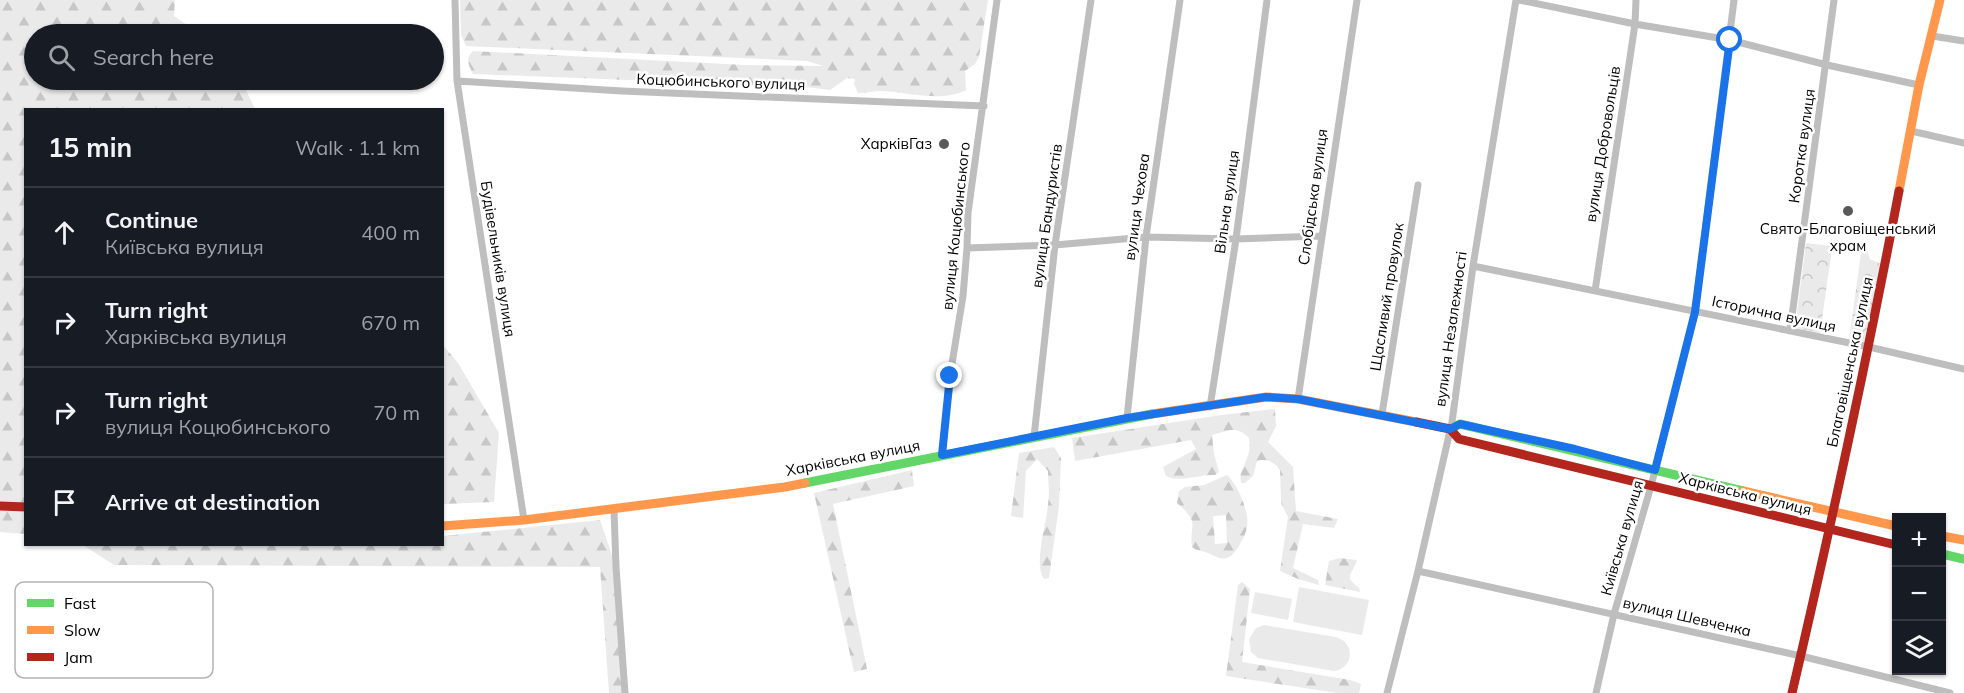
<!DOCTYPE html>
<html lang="en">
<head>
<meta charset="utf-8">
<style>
	body { margin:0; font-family:Mulish,sans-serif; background:#20242c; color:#f1f3f6 }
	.controls { position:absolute; right:18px; bottom:18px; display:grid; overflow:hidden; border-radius:0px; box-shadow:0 2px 4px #0004 }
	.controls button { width:54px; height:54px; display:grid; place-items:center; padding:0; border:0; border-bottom:2px solid #363941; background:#171b24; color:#f1f3f6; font:30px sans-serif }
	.stop { position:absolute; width:18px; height:18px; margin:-14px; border:4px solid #1a73e8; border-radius:50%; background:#fff }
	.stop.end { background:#1a73e8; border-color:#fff; box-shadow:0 2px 6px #0008 }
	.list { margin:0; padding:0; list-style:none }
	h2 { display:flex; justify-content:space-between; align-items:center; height:78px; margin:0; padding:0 24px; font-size:26px }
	h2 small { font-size:20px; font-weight:400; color:#9ea1a6 }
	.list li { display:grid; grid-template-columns:39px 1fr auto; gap:18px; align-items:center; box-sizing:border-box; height:90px; padding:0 24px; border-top:2px solid #363941 }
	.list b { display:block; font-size:22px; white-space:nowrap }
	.list p { margin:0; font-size:20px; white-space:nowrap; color:#9ea1a6 }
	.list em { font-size:20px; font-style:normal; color:#9ea1a6 }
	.icon { flex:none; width:33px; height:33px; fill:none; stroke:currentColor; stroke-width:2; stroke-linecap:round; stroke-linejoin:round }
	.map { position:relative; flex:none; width:1964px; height:693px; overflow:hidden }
	.search { position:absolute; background:#171b24; box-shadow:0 2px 4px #0004; left:24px; top:24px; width:420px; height:66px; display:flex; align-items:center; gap:15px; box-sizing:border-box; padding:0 21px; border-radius:33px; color:#9ea1a6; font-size:22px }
	.panel { position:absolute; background:#171b24; box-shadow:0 2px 4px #0004; left:24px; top:108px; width:420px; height:438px; border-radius:0px }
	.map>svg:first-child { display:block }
	.forest { fill:url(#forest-firs); fill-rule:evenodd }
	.park { fill:url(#park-crowns) }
	.garden { fill:#eaeaea }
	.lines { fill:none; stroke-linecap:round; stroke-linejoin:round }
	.street { stroke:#bebebe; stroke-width:7 }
	.fast { stroke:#63d668; stroke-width:9 }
	.slow { stroke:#ff974d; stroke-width:9 }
	.jam { stroke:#b3261e; stroke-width:9 }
	.route { stroke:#1a73e8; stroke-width:8 }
	.poi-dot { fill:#595959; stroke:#fff; stroke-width:2 }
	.labels { text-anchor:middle; stroke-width:5; stroke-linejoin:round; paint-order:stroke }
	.street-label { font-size:15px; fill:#000; stroke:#fff }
	.poi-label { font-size:15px; fill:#000; stroke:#fff; text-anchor:end }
	.key { fill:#fff; stroke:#b2b2b2; stroke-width:1.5 }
	.key-label { font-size:16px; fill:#000 }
</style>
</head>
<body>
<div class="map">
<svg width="1964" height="693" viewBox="0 0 1964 693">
	<defs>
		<pattern id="forest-firs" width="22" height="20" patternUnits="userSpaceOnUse" patternTransform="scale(1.5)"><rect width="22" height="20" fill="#eaeaea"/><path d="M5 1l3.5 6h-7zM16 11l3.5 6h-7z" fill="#c7c7c7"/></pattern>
		<pattern id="park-crowns" width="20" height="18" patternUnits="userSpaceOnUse" patternTransform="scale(1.5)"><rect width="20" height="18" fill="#eaeaea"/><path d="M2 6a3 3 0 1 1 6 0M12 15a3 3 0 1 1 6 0" fill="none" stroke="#c7c7c7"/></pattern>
	</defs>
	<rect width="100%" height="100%" fill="#fff"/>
	<!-- forest -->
	<path class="forest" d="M0,0H175L174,16L200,34H34V80H241L255,109L26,110L25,534L0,532Z
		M460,0H988L979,57L975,64L965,71L966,90C941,103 909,92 882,91C874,91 866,93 858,93L854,84L855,79L847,78L830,90L806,87L473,74C468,64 465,59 473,51L745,65L823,66L807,61L466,46L461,35Z
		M443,345L458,363L499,433L494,502L443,504Z
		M1275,409L1276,426L1268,442L1293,467L1296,511L1338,519L1334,528L1303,524L1293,568L1318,580L1319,585L1298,579L1280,571L1288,517L1281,503L1280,470C1276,462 1265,458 1257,461L1253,476L1245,483H1241C1239,470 1244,469 1247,458C1250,452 1250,444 1249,438C1236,425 1228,431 1212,435L1214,454L1219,472L1215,475C1201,474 1178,483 1166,476L1163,467L1196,449L1191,440L1075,461L1072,438L1221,415Z
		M1054,447L1061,458L1059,506L1049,578L1044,579C1033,564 1047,522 1048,504C1050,493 1048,482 1048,471L1037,459L1026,471L1023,518L1011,516L1019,453Z
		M912,470L914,486L833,504L867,669L854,672L814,493Z
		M1227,475C1238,484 1250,514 1247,527C1246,533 1243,539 1240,544C1237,549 1233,556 1227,558C1218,560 1212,554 1205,552C1200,550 1197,551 1192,547C1189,522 1201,524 1177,503L1179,491L1185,487L1204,485ZM1226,515L1227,543L1215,544L1213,516Z
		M600,520L616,567L625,693H609L600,567L114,565L83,545L442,544L443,536Z
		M1340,558L1356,560L1357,561L1350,575V580L1359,588L1360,592L1325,585L1329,561Z
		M1242,582L1250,589L1242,662L1350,680L1361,684L1359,693H1337L1226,676L1238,585Z"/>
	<!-- park -->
	<path class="park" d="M1806,243L1867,250L1870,259L1881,264L1866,343L1849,340L1861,253L1832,249L1820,333L1795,328Z"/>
	<!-- garden -->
	<path class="garden" d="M1299,587L1369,600L1362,635L1293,622Z
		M1255,592L1292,599L1288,620L1251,613Z
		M1264,625L1336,637L1344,641L1349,648C1352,660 1346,669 1334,671L1258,658L1251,652L1249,639L1256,628Z"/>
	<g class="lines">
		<!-- street -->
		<path class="street" d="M455,0L457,81L524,520
			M1519,0L1635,24L1730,40L1827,65L1919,85
			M1932,36L1964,41
			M457,81L622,91L984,106
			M1911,131L1964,143
			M967,248L1055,245L1146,237L1236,239L1321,236
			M1473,266L1869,347L1964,369
			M1595,291L1635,24L1636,0
			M1790,331L1834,0
			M1298,399L1357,0
			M1210,407L1236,239L1267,0
			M1382,414L1418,185
			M1127,418L1146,237L1180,0
			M1034,437L1055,245L1091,0
			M942,455L950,376L963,296L967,248L968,213L997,0
			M614,510L616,567L625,693
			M1418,571L1801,656L1950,693
			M1387,693L1418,571L1452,422L1473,266L1516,0
			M1596,693L1614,614L1651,486L1695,312L1734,0"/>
		<!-- fast -->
		<path class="fast" d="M1450,429L1460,424L1743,491
			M805,483L1152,414
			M1942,554L1964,559"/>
		<!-- slow -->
		<path class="slow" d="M1899,191L1919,85L1940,0
			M1152,414L1266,397L1298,399L1416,422
			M1743,491L1896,526
			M442,526L524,520L785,487L805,483
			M1942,536L1964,540"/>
		<!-- jam -->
		<path class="jam" d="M1416,422L1450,429L1459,439L1896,545
			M0,506L26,507
			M1792,693C1831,526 1867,359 1899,191"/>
	</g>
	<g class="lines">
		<!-- route -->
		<path class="route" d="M950,376L942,455L1127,418L1266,397L1298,399L1450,429L1460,424L1575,449L1655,470L1695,312L1730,40"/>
	</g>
	<!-- markers -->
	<g class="poi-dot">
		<circle cx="944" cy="144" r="6"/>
		<circle cx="1848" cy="211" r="6"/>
	</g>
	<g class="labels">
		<!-- street labels -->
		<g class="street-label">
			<text transform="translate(721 82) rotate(2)" y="5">Коцюбинського вулиця</text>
			<text transform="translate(1603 144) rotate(-81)" y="5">вулиця Добровольців</text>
			<text transform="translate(1802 146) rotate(-82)" y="5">Коротка вулиця</text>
			<text transform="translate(1313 197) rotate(-82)" y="5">Слобідська вулиця</text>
			<text transform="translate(1227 202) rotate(-82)" y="5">Вільна вулиця</text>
			<text transform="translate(1137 207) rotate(-82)" y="5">вулиця Чехова</text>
			<text transform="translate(1047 216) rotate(-82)" y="5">вулиця Бандуристів</text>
			<text transform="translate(956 226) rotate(-84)" y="5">вулиця Коцюбинського</text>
			<text transform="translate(498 259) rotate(81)" y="5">Будівельників вулиця</text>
			<text transform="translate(1387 297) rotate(-81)" y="5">Щасливий провулок</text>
			<text transform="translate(1774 314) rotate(12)" y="5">Історична вулиця</text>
			<text transform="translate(1451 329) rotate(-82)" y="5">вулиця Незалежності</text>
			<text transform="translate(1850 362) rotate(-78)" y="5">Благовіщенська вулиця</text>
			<text transform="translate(853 458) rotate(-11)" y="5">Харківська вулиця</text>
			<text transform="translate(1745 494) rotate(14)" y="5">Харківська вулиця</text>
			<text transform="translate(1622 538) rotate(-74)" y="5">Київська вулиця</text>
			<text transform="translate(1687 617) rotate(13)" y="5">вулиця Шевченка</text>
		</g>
		<!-- poi labels -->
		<g class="poi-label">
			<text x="932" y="149">ХарківГаз</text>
			<text x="1848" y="234" text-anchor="middle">Свято-Благовіщенський<tspan x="1848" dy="17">храм</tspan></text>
		</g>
	</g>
	<!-- legend -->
	<rect x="15" y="582" width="198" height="96" rx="9" class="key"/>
	<rect x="27" y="599" width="27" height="8" fill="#63d668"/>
	<rect x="27" y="626" width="27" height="8" fill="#ff974d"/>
	<rect x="27" y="653" width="27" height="8" fill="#b3261e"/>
	<g class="key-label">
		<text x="64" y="609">Fast</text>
		<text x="64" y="636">Slow</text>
		<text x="64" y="663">Jam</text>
	</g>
</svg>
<div class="controls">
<button>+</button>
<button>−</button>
<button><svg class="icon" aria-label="layers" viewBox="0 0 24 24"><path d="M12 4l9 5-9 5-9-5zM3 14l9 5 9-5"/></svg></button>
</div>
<div class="stop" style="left:1730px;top:40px"></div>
<div class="stop end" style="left:950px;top:376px"></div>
<div class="search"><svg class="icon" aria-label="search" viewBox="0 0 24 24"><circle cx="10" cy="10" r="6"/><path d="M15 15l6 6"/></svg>Search here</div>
<section class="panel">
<h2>15 min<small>Walk · 1.1 km</small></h2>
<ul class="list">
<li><svg class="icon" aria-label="ahead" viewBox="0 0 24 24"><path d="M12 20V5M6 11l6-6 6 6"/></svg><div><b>Continue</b><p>Київська вулиця</p></div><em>400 m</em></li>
<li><svg class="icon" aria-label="right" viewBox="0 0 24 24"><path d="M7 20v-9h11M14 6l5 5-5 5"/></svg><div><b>Turn right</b><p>Харківська вулиця</p></div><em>670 m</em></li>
<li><svg class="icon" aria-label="right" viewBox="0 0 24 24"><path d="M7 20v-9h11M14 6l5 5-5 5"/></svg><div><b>Turn right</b><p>вулиця Коцюбинського</p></div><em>70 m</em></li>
<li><svg class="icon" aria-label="arrive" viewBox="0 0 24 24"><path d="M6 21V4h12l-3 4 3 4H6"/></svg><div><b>Arrive at destination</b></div></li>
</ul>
</section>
</div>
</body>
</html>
